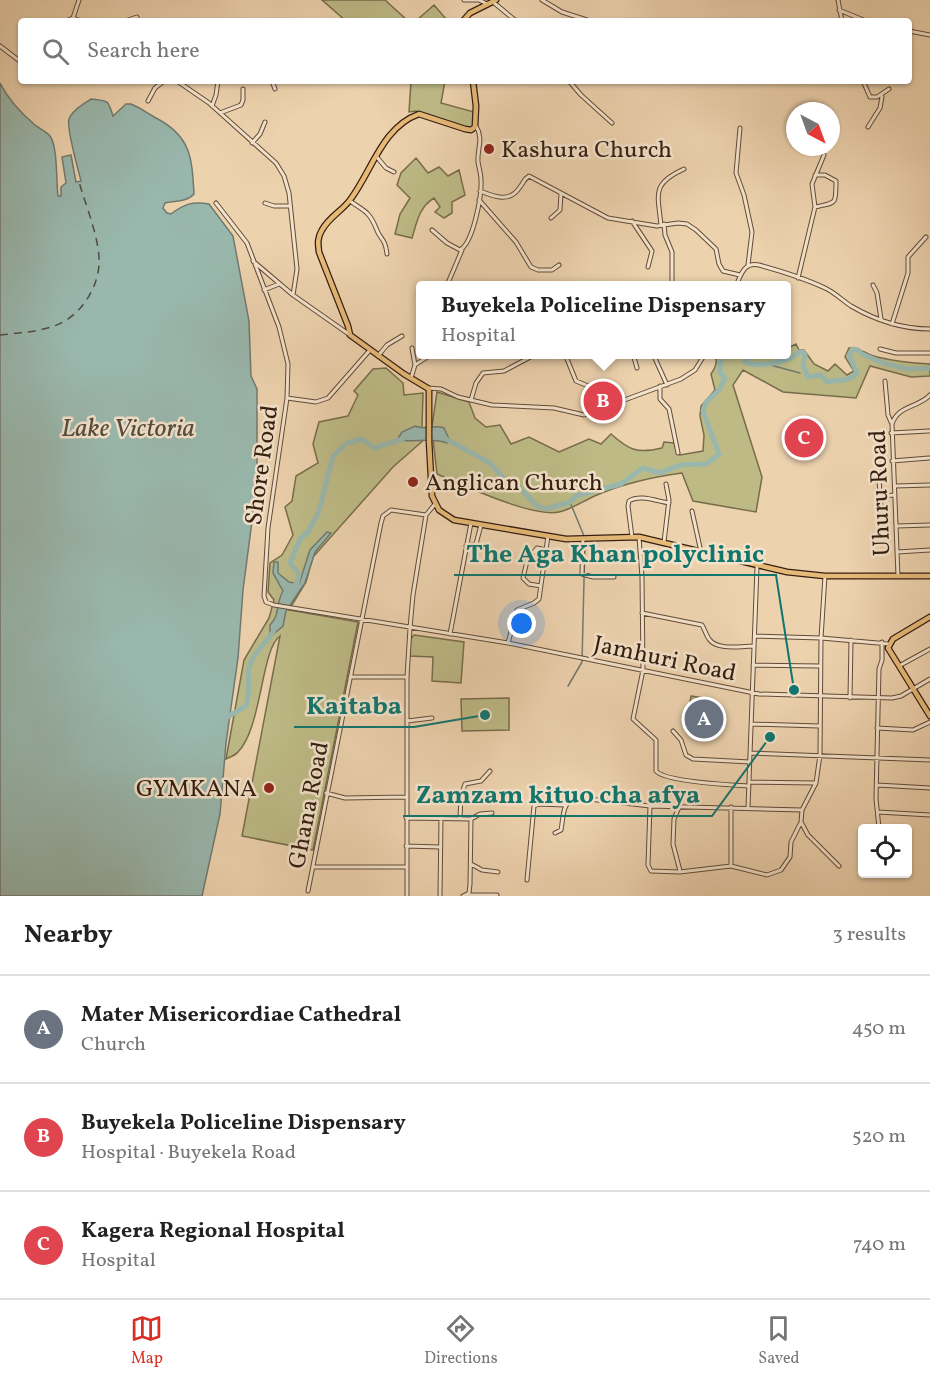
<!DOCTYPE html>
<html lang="en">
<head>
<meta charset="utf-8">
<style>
	body { margin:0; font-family:Vollkorn,serif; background:#f2f2f2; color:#222 }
	.controls { position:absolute; right:18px; bottom:18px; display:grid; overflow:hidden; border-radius:6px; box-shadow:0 2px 4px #0004 }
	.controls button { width:54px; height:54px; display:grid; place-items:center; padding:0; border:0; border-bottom:2px solid #e0e0e0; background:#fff; color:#222; font:30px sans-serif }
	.compass { position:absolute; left:786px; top:102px; width:54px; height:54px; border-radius:50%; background:#fff; box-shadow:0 2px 4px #0004; rotate:139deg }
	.you { position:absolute; left:522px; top:624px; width:21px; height:21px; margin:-15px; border:4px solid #fff; border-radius:50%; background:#1a73e8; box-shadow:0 0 0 9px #1a73e833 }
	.badge { display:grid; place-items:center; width:39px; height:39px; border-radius:50%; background:#d93025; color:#fff; font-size:20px; font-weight:700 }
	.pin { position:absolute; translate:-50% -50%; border:3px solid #fff; box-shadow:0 2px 6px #0006 }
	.popup { position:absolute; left:416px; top:281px; width:375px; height:78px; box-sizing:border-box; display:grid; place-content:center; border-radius:6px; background:#fff; filter:drop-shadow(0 2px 4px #0005); font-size:20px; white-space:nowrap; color:#767676 }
	.popup b { font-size:22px; color:#222 }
	.popup::after { content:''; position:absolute; left:50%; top:100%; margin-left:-12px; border:12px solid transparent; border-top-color:#fff }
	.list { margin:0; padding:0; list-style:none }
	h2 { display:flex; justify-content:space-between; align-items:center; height:78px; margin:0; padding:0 24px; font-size:26px }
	h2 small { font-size:20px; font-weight:400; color:#767676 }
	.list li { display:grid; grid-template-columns:39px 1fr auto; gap:18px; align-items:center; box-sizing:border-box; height:108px; padding:0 24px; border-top:2px solid #e0e0e0 }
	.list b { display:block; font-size:22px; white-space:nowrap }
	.list p { margin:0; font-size:20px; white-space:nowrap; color:#767676 }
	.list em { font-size:20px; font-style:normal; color:#767676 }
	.icon { flex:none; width:33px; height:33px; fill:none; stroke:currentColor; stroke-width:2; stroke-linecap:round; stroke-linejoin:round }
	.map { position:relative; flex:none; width:930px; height:896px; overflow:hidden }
	.search { position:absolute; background:#fff; box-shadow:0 2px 4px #0004; left:18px; right:18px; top:18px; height:66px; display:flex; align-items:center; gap:15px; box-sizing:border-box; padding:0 21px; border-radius:6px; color:#767676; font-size:22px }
	.sheet { height:402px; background:#fff }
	nav { display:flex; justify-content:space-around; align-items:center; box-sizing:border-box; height:84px; border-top:2px solid #e0e0e0; background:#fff; font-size:16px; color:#767676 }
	nav a { display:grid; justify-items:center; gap:3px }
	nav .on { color:#d93025 }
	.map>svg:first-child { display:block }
	.green { fill:#bdba86; stroke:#786c4c; stroke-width:1.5 }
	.water { fill:#99b7ad; stroke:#717a6f; stroke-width:1.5 }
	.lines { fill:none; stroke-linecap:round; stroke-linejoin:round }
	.stream { stroke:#717a6f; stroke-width:1.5 }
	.river { stroke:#99b7ad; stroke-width:5 }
	.ferry { stroke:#524c40; stroke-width:1.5; stroke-dasharray:8 6; stroke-linecap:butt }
	.minor-casing { stroke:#624b38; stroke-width:5 }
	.major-casing { stroke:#341e11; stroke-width:7 }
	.minor { stroke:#f3e2ca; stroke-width:3 }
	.major { stroke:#e6b977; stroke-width:4.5 }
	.poi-dot { fill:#8f2418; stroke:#f3e2ca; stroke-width:2 }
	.labels { text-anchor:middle; stroke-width:5; stroke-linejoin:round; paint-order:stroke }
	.poi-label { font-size:24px; fill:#341e11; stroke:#f3e2ca; text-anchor:start }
	.street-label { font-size:24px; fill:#341e11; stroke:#f3e2ca }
	.water-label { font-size:26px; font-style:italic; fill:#524c40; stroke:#f3e2ca }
	.leader { fill:none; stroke:#0f766e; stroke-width:2 }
	.callout-dot { fill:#0f766e; stroke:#f3e2ca; stroke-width:2 }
	.callout-label { font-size:26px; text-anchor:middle; font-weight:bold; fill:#0f766e; stroke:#f3e2ca; stroke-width:5; stroke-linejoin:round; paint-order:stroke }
</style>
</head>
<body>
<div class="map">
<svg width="930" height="896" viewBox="0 0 930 896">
	<rect width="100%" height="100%" fill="#edd2ae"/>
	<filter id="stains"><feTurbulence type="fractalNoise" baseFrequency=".00333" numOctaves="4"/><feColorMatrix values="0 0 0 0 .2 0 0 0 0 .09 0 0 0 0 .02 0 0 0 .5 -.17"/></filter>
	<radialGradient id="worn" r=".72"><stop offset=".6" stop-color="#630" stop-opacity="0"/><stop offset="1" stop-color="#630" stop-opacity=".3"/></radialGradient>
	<!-- green -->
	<path class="green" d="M322,0H385L408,21H346Z
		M434,5L447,20L419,21L417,20Z
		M411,81H445L441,103L474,112L475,125L472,127H464L416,111L409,112Z
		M416,158L428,173L439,167L448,176L459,170L465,195L452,202V213L444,218L435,212L440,207L434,198C419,207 417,222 412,238L395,234L400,214L410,198L397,185L401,173Z
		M796,344L799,350H804L814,364L828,371L835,364L847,375L854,371L845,357L849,348C859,347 867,355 877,357C894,361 912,363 930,364V376L911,377L870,366L856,398L783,392L743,370L733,385L762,477L756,512L693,501L682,473C652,477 625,483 597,495C585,500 572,509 559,512C533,518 463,485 437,474L433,439L426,438L393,467L313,557L306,582L289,610L358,622L313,850L242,836L280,636C261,649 262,728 238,752C236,755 230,757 226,759L244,660L269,618L274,600L268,592L270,563L282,555L293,535L285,507L292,501L296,476L318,463L313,444L319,422L348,416L358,395L354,391L373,369L386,368L403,383L404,395L423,393L422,428L432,426L437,392L469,402L475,418L486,427L500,425L511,444L529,437L559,452L589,439L601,444L611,434C629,450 637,454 662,448L664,442L674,443L680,455L703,451L704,435L700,416L701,406L715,390L711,374C715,369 718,361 715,355L786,354V349Z
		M414,635L464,642L461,683L432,681L433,657L409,656L410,640Z
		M691,696L703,698V717L701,719C688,716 689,707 691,696Z
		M509,698V730L462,731L461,699Z"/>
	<!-- water -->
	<path class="water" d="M0,83C8,99 21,113 35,125C40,129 47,132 50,136C58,147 56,182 58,196H61V187L66,183L62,157L71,155L76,182L81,181C78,169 66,127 69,119C73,110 83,104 91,99C109,101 108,100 113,116L126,104H131C141,108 148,114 156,118C191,136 192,158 194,194C187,202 175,201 165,203L163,208L167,213L171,214C184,204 193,201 209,204L233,236L249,321L251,376L257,389V483L243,590L238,658L226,743L220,814L202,896H0Z
		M415,426C425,431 434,424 444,428L450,441L447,443C432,437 414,443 397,440L402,432Z
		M327,532L331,533L315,552L305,583L286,611L283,626L270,637V625C281,613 275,605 283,591L273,573L274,562H278V573L289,582L299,584L310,550Z"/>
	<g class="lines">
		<!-- stream -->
		<path class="stream" d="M763,363L800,373
			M570,502L584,536
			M568,686L582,662L585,540"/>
		<!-- river -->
		<path class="river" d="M752,354L745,362C757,368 791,362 799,352H803L805,355L803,365L808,377L821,375L827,382C837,379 848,383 857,373L849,355L853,349L858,350L862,354L883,363L907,369L930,368
			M446,439L490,463L503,478L518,486L537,506L546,509L570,502L576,496L621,484L643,468L660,473L680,465L706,464L719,454L703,411L706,402L719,390L725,378L720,373L721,354
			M293,587L297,583L299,574L290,563L300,539L308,532L319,511L333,456L347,443L362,439L374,448L403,439
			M227,717L246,706C251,689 247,682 249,668C252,653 266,644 273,632"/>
		<!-- ferry -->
		<path class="ferry" d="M0,335C18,333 37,332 54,326C81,317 101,285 99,257C97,232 86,206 79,182"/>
		<defs>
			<path id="minor" d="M464,0H479L487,4
				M542,0L562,12L590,21
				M838,0L842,21
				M493,2L516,21
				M839,10L866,21
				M73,18L79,0
				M66,21L73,18L81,21
				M125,21L137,17
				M909,31L930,35
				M0,46L21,62
				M177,81L209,103L276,163L284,176L289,193L297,269L293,295L350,335
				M272,81L275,89
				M569,81L581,95L612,123
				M863,81L870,97H877L889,89
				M148,101L155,88L164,81
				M212,106L216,95L218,81
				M220,113L241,105L243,100V89
				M868,127L880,108L882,97L881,95
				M740,128L736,173L744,195L752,232L748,265
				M252,143L260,134L265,122
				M376,156L386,168L394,172
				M480,191C495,197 510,203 520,187C524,182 524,179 529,176L608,218L657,226L678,223L687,224L696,230L716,249L719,264L723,271L740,275
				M479,200L516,242L531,267L538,270H552L559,265
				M350,201C364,211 369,211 376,228C380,240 385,237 387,254
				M216,203L247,243L279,327L288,364L287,398L268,528L264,596L266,602L274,605L508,643L759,694L892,698L901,696L930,679
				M265,203L274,206H290
				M815,207L812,184L824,155
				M551,218L560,210L561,193
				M632,221L652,251L648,267
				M664,224L665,235L672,252V286
				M661,225C658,194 651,184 684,169
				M432,230L447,243L460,250C473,243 482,196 481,180C481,174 479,168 478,162C477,148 484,139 476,126
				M253,261L293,295
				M798,278L815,207C836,202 836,206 836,181L825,175H815
				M873,285L877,293L881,319
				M438,286L448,283L462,250
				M736,286C741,274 744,262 759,265C781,271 804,278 825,288C834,292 842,300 851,306C875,320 903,329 930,329
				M264,290L279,284
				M892,324L908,273V257L926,237
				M412,348L415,365
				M880,349L896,353H930
				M565,354L576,381L593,388L599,410
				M633,354L637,368
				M653,354L667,385
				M378,356L387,345L402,336
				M411,378L415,365L432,354
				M885,381L888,415L891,422
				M660,386V399L669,409L678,453
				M428,388L441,389L458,397L492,405L554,408L584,415L681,379L695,370L705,354
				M287,398L316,402L328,398L370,350
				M471,400L476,383L483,373L504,371L536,354
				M891,433L929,431
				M892,461L929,458
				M878,466L881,507
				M895,486L930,485
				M881,496L895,495
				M692,511L701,552
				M897,526L930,525
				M632,537L628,506L629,501C640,494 656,501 669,503
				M639,537L642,577L643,670L633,719L656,740V771C665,782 732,785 749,786
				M583,539L582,574L593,577H614
				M664,542L669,500L666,484
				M466,546L476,544L481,525
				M897,552L930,550
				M825,576L821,638L820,755L816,783L802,810L801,822L808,835L839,866
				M898,576L892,424C898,405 918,408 930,395
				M541,586L529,584L523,578L527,561L537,548L546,550
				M642,613L702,625C705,630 706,635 709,639C717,651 742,646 754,646
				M450,634L471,523
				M755,636L821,638L889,644
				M508,643L517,610L534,603L539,599L548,536
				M753,665L820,666
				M899,666L930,649
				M350,677H407
				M850,698L851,640
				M407,721L432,718
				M751,724L819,726
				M877,728L913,730L930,722
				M673,731L681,740L686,755L693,759L750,762
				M750,753L930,760
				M750,782L816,783
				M877,785L930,788
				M326,793L345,798L406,797
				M650,806L648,865L651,871L680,872L731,866
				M679,807L674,819L673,844L680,871
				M731,807V866L767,875L781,870L790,857L791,842L800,824
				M748,808L757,567
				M878,812L930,815
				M406,818L471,819L470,884L469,893L463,896
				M460,818L461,797L465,784L481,781L490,771
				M471,819L480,814L492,813
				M879,828L876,799L879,669L882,660V642
				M555,833L561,830C564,815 561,800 580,798L650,806L802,810
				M406,846L440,847
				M471,864L482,870L498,872
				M314,867H406
				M527,880L534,806L539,804L565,805
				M308,891L381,523L383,516L391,510L426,515
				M468,895H497
				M407,896V677L410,628L413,595L426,515L435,504
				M440,896L441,818"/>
			<path id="major" d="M463,21L470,13L496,0
				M473,81L476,106L475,127L471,130L465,129L419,114C382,127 372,171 350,200C342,211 329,217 322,230C317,238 318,244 319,252L348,326L350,335L404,374L429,389V441L432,496L439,510L454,520L566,539L639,537L787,572L825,576H930
				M930,617L893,639L888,648L930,716"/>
		</defs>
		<!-- minor casing -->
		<use href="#minor" class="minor-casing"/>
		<!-- major casing -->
		<use href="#major" class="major-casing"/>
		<!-- minor -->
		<use href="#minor" class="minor"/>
		<!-- major -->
		<use href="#major" class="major"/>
	</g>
	<!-- markers -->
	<g class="poi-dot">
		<circle cx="489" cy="149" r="6"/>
		<circle cx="413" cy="482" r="6"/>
		<circle cx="269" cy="788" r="6"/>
	</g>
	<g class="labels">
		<!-- poi labels -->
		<g class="poi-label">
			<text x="501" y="157">Kashura Church</text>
			<text x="425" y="490">Anglican Church</text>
			<text x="257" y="796" text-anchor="end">GYMKANA</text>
		</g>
		<!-- street labels -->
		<g class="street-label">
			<text transform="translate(261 465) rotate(-82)" y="8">Shore Road</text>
			<text transform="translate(879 493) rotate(-92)" y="8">Uhuru Road</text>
			<text transform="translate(665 658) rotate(12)" y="8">Jamhuri Road</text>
			<text transform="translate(308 805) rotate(-79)" y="8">Ghana Road</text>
		</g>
		<!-- water labels -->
		<g class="water-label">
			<text x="128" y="436">Lake Victoria</text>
		</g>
	</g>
	<!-- callouts -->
	<path class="leader" d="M794 690L776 575H454M485 715L414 727H294M770 737L712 816H403"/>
	<g class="callout-dot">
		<circle cx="794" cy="690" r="6"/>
		<circle cx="485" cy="715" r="6"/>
		<circle cx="770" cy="737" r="6"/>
	</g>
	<g class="callout-label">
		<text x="615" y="562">The Aga Khan polyclinic</text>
		<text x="354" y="714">Kaitaba</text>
		<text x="558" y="803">Zamzam kituo cha afya</text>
	</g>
	<rect width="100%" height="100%" filter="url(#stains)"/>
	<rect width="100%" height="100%" fill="url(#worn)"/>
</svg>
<div class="controls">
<button><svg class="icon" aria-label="locate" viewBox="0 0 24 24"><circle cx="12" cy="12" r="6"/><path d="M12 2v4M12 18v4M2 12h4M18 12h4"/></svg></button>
</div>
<svg class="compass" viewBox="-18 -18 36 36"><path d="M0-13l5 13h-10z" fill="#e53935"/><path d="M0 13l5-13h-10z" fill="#767676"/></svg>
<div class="you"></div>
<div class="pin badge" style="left:704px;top:719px;background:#6b7280">A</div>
<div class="pin badge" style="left:603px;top:401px;background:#e0444e">B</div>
<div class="popup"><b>Buyekela Policeline Dispensary</b>Hospital</div>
<div class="pin badge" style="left:804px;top:438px;background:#e0444e">C</div>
<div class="search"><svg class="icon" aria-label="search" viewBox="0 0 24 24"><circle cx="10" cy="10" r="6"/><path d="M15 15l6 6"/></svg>Search here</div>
</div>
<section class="sheet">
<h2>Nearby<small>3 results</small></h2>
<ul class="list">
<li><span class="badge" style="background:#6b7280">A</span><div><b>Mater Misericordiae Cathedral</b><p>Church</p></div><em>450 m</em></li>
<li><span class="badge" style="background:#e0444e">B</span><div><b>Buyekela Policeline Dispensary</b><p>Hospital · Buyekela Road</p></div><em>520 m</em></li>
<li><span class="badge" style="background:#e0444e">C</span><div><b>Kagera Regional Hospital</b><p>Hospital</p></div><em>740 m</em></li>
</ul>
</section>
<nav>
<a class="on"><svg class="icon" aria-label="map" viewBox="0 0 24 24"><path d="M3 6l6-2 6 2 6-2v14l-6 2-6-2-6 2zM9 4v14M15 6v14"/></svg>Map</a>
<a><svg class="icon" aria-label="directions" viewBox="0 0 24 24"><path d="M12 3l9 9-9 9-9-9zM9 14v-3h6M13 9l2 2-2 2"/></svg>Directions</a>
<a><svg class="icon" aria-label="saved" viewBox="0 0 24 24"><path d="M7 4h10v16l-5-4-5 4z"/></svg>Saved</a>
</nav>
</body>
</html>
